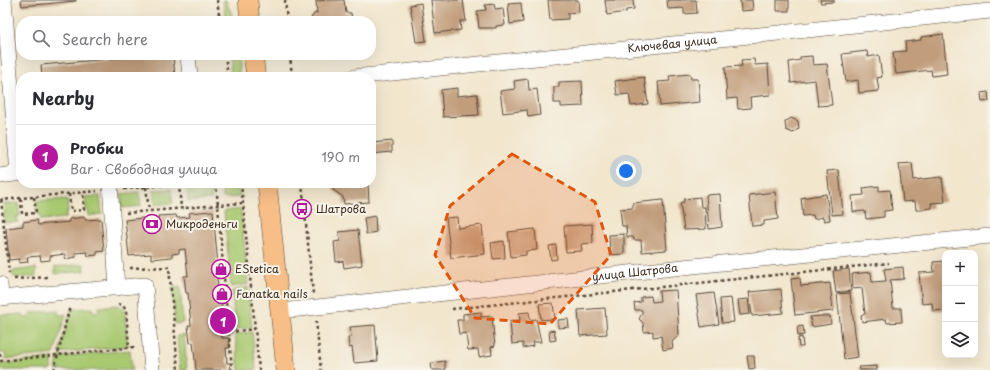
<!DOCTYPE html>
<html lang="en">
<head>
<meta charset="utf-8">
<style>
	body { margin:0; font-family:"Playpen Sans",sans-serif; background:#f2f2f3; color:#2b2b33 }
	.controls { position:absolute; right:12px; bottom:12px; display:grid; overflow:hidden; border-radius:8px; box-shadow:0 4px 16px #0002 }
	.controls button { width:36px; height:36px; display:grid; place-items:center; padding:0; border:0; border-bottom:1px solid #e1e1e2; background:#fff; color:#2b2b33; font:20px sans-serif }
	.you { position:absolute; left:626px; top:171px; width:14px; height:14px; margin:-10px; border:3px solid #fff; border-radius:50%; background:#1a73e8; box-shadow:0 0 0 6px #1a73e833 }
	.badge { display:grid; place-items:center; width:26px; height:26px; border-radius:50%; background:#b5179e; color:#fff; font-size:13px; font-weight:700 }
	.pin { position:absolute; translate:-50% -50%; border:2px solid #fff; box-shadow:0 1px 4px #0006 }
	.list { margin:0; padding:0; list-style:none }
	h2 { display:flex; justify-content:space-between; align-items:center; height:52px; margin:0; padding:0 16px; font-size:17px }
	h2 small { font-size:13px; font-weight:400; color:#7c7c81 }
	.list li { display:grid; grid-template-columns:26px 1fr auto; gap:12px; align-items:center; box-sizing:border-box; height:64px; padding:0 16px; border-top:1px solid #e1e1e2 }
	.list b { display:block; font-size:15px; white-space:nowrap }
	.list p { margin:0; font-size:13px; white-space:nowrap; color:#7c7c81 }
	.list em { font-size:13px; font-style:normal; color:#7c7c81 }
	.icon { flex:none; width:22px; height:22px; fill:none; stroke:currentColor; stroke-width:2; stroke-linecap:round; stroke-linejoin:round }
	.map { position:relative; flex:none; width:990px; height:370px; overflow:hidden }
	.search { position:absolute; background:#fff; box-shadow:0 4px 16px #0002; left:16px; top:16px; width:360px; height:44px; display:flex; align-items:center; gap:10px; box-sizing:border-box; padding:0 14px; border-radius:16px; color:#7c7c81; font-size:15px }
	.panel { position:absolute; background:#fff; box-shadow:0 4px 16px #0002; left:16px; top:72px; width:360px; height:116px; border-radius:16px }
	.map>svg:first-child { display:block }
	.green { fill:#a9c971; stroke:#727a48 }
	.building { fill:#c19d7b }
	.lines { fill:none; stroke-linecap:round; stroke-linejoin:round }
	.minor-casing { stroke:#564638; stroke-width:16 }
	.major-casing { stroke:#564638; stroke-width:20 }
	.path { stroke:#564638; stroke-width:2.5; stroke-dasharray:3 3; stroke-linecap:butt }
	.minor { stroke:#fff; stroke-width:15 }
	.major { stroke:#f7be87; stroke-width:19 }
	.marked { fill:#df570d; fill-opacity:0.2; stroke:#df570d; stroke-width:3; stroke-dasharray:8 5; stroke-linejoin:round }
	.labels { text-anchor:middle; stroke-width:4; stroke-linejoin:round; paint-order:stroke }
	.street-label { font-size:11px; fill:#3b2a1e; stroke:#f7f3e8 }
	.poi-label { font-size:11px; fill:#3b2a1e; stroke:#f7f3e8; text-anchor:start }
</style>
</head>
<body>
<div class="map">
<svg width="990" height="370" viewBox="0 0 990 370">
	<rect width="100%" height="100%" fill="#f7f3e8"/>
	<filter id="ink" filterUnits="userSpaceOnUse"><feTurbulence type="fractalNoise" baseFrequency=".025" numOctaves="2"/><feDisplacementMap in="SourceGraphic" scale="8" xChannelSelector="R" yChannelSelector="G"/><feConvolveMatrix kernelMatrix="1 2 1 2 8 2 1 2 1" color-interpolation-filters="sRGB"/></filter>
	<filter id="wash" filterUnits="userSpaceOnUse"><feTurbulence type="fractalNoise" baseFrequency=".012" numOctaves="4" result="noise"/><feDisplacementMap in="SourceGraphic" scale="16" xChannelSelector="R" yChannelSelector="G"/><feGaussianBlur stdDeviation="0.9" result="paint"/><feColorMatrix in="noise" values="0 0 0 0 0 0 0 0 0 0 0 0 0 0 0 0 0 1.4 0 .05"/><feComposite in="paint" operator="in"/></filter>
	<g filter="url(#wash)">
		<rect width="100%" height="100%" fill="#f2e6cd"/>
		<!-- green -->
		<path class="green" d="M223,0H226L234,21H226Z
			M229,55H238L240,77H231Z
			M238,183L240,197L223,198L221,184Z
			M210,185L212,199L188,202L187,187Z
			M171,189L173,203L155,205L154,190Z
			M139,192L141,206L122,208L121,194Z
			M100,196L102,214L89,216L88,210H86L85,197Z
			M67,199L68,212H66V218L41,220L40,214H38L36,201Z
			M18,203L20,216H17L18,222L5,223L3,204Z
			M241,209L248,284L231,287L224,211Z
			M84,264L85,271L55,274V267Z
			M36,268V276L16,278L13,276L12,271Z
			M180,287L183,323L175,324L172,288Z
			M248,287L252,328L235,329L232,291Z
			M117,305L124,308L128,346L59,353L71,309L92,308L93,312L100,311L99,307Z
			M58,310V315L66,314L54,354L6,359L5,353H0V315L23,314L24,318L31,317L30,313Z
			M252,332L256,370H239L235,334Z
			M184,335L187,370H180L177,336Z
			M130,350L132,370H56L58,357Z
			M53,358L51,370H0V364Z"/>
		<g id="blocks">
			<!-- building -->
			<path class="building" d="M21,0H76V1L22,6Z
				M329,0H344L346,13H351L352,21H311V18L315,13H317L316,1Z
				M431,0H463L466,21H460L461,30L435,33Z
				M548,0H578L579,12L568,13V19L550,20Z
				M605,0H633L634,9L626,10V12L607,15Z
				M667,0H696L697,13L684,14V8L668,9Z
				M740,0H752L753,10L741,11Z
				M777,0H789V11H777Z
				M820,0H834V2L821,3Z
				M421,3L426,41L416,42L410,5Z
				M521,3L523,22L510,24L508,4Z
				M494,4L495,9L503,8L505,25L496,26V28H479L477,11L486,10L485,5Z
				M943,34L947,74L932,76L931,70L896,74L893,52L906,51L905,42L921,40V37Z
				M867,51L868,57L879,55L882,77L877,78L879,91L859,93L858,80L846,82L842,54Z
				M154,55H173L175,77H42L41,65Z
				M812,56L813,65L827,64L832,105L818,106L815,80L791,83L789,62L800,60V57Z
				M754,59L755,65L768,64L770,95L750,97L751,108L738,109L737,98L727,99L725,67L742,66L741,60Z
				M690,74L691,79H698L700,102L660,106L658,82L670,81L669,76Z
				M644,77L648,104L631,106L629,94L617,95L615,81Z
				M528,79L529,90L537,89L540,115L528,117L527,110L503,113L500,91L515,89L514,81Z
				M582,81L583,106L561,107V103H554V87H559V82Z
				M457,88V96L477,94L479,115L443,117L441,90Z
				M988,92L989,101L982,102L981,93Z
				M791,118L798,121L799,128L793,133L786,130L785,122Z
				M392,141V152L371,154V143Z
				M912,163L914,180L942,177L945,202L931,203L932,208L916,210L915,201L903,202L899,164Z
				M839,170L843,214L832,215L827,171Z
				M333,183H368L369,202L344,204L343,197L333,190Z
				M879,186V191L890,190L892,210L884,211V217L866,219L865,211L853,212L852,196L864,195L863,188Z
				M775,192L778,219L764,221V225L752,226L749,195Z
				M720,194L722,227L709,229L706,195Z
				M826,194L830,220L824,221L823,217L814,219L813,215L803,216L801,198Z
				M700,197L701,207H705L706,229L684,230L680,203L684,202V199Z
				M663,200L667,250L642,252L641,240H634L633,237H627L626,226H622L620,209L633,208V203Z
				M213,211L218,265H222L224,276H217L218,288H224L225,298L221,299L223,315H227L228,325L221,326L222,338H229L230,348H226L227,363H230L231,370H196L193,342L190,343L188,326L191,325L188,293H186L184,276H188L185,249L179,250V253L172,254V257L151,259V254L129,256L125,220L143,218L144,222L158,220V216L176,215L177,218L190,217L189,213Z
				M375,216L376,232L366,234L364,218Z
				M85,217V220L101,219L104,251L97,252V255L88,256L87,252L75,253L76,257L65,259V254L50,256V260L41,261L40,256L27,257L28,262L19,263V259L9,260L6,228L23,226V222L37,220L38,225L69,222V219Z
				M457,217L458,228L482,225L485,254L451,258L446,218Z
				M592,224L593,243L581,244L582,251L566,252L564,226Z
				M535,229L537,250L526,251V255L511,257L508,232Z
				M358,230L362,265L344,268L343,261L336,262L334,242L340,241L339,232Z
				M624,234V254L610,255L609,235Z
				M504,241L505,258L493,259L491,243Z
				M556,245L557,259L551,260L549,246Z
				M945,261V310L933,311L932,303L922,304L919,273L934,272L933,262Z
				M903,267L904,279L890,280L893,308H901L902,322L887,323L886,319L862,322L861,315L865,314L862,288L853,289L852,274L871,272L872,282L886,281L884,269Z
				M849,269L851,291L836,293L833,271Z
				M800,278L801,286L830,283L833,311L795,315L791,279Z
				M781,289L783,313L752,316L749,292Z
				M676,290L679,335L672,342L673,348L663,350L661,336L653,337V331L644,332L643,323L639,319L642,313V310H635L634,303L641,302V297L651,296L652,302L660,301L659,291Z
				M714,293L719,324L701,327L696,295Z
				M850,293L858,357L844,359L837,294Z
				M731,298L734,322L722,323L720,299Z
				M748,299L750,314L740,315L738,300Z
				M553,303L555,319L541,320L539,304Z
				M605,308L607,334L580,336L578,310Z
				M481,312V317L492,316L495,346L491,347L492,355L479,357L478,349L468,350L466,333L459,334L457,320H463V314Z
				M529,312L530,320L536,319L541,342H532L533,346L523,348V343L512,344L510,321L520,320L519,313Z
				M821,316H830L831,324L812,327L810,317Z
				M568,319L569,327L558,328V320Z
				M375,325L378,361L354,363L352,347L349,348L348,338L351,337L350,327Z
				M803,326L804,335L798,336L797,327Z
				M554,330L556,340L550,341L549,331Z
				M802,337L803,347H799L798,338Z
				M747,356H754L755,368L749,369Z
				M445,361V370H432L431,363Z
				M877,366V370H860L859,367Z"/>
		</g>
	</g>
	<g filter="url(#ink)">
		<use href="#blocks" fill-opacity="0" stroke="#564638" stroke-width="1"/>
		<g class="lines">
			<defs>
				<g id="minor">
					<path d="M4,0L18,174"/>
					<path d="M188,55L190,77"/>
					<path id="s1" d="M354,77L990,11"/>
					<path d="M0,176L21,173"/>
					<path d="M110,183L117,288"/>
					<path d="M0,284L1,298"/>
					<path d="M0,298L145,285L152,370"/>
					<path id="s2" d="M281,311L683,267L990,236"/>
				</g>
				<path id="major" d="M248,0L250,21
					M253,55L256,77
					M267,183L286,370"/>
			</defs>
			<!-- minor casing -->
			<use href="#minor" class="minor-casing"/>
			<!-- major casing -->
			<use href="#major" class="major-casing"/>
			<!-- path -->
			<path class="path" d="M217,0L220,21
				M285,0L287,21
				M225,55L228,77
				M290,55L292,77
				M216,183L232,370
				M241,183L259,370
				M302,183L313,294
				M179,184L181,208
				M146,187L149,211
				M124,189L187,183
				M69,194L71,211L84,210L83,193
				M21,199L22,214L36,213L34,197
				M0,200L97,191
				M1,200L9,273
				M126,213L243,203
				M130,268L169,267L178,370
				M14,279L49,277
				M118,304L123,306L126,310L129,348
				M452,309L889,263
				M316,321L321,370
				M229,332L255,329
				M0,354L1,361
				M0,361L135,347
				M54,370L70,306"/>
			<!-- minor -->
			<use href="#minor" class="minor"/>
			<!-- major -->
			<use href="#major" class="major"/>
		</g>
	</g>
	<!-- marked area -->
	<path class="marked" d="M512,154L595,202L611,255L550,324L475,318L435,255L450,206Z"/>
	<!-- icons -->
	<defs>
		<symbol id="bus-ring" viewBox="-11 -11 22 22"><circle r="9.5" fill="#f7f3e8" stroke="#b5179e" stroke-width="1.5"/><path d="M-5-6H5V4H4V6H2V4H-2V6H-4V4H-5ZM-3.5-4V0h7V-4ZM-3.5 1.2v1.5H-2V1.2ZM2 1.2v1.5H3.5V1.2Z" fill="#b5179e"/></symbol>
		<symbol id="bank-ring" viewBox="-11 -11 22 22"><circle r="9.5" fill="#f7f3e8" stroke="#b5179e" stroke-width="1.5"/><path d="M-6-4H6V4H-6ZM0-2.3a2.3 2.3 0 1 0 0 4.6a2.3 2.3 0 1 0 0-4.6Z" fill="#b5179e"/></symbol>
		<symbol id="shop-ring" viewBox="-11 -11 22 22"><circle r="9.5" fill="#f7f3e8" stroke="#b5179e" stroke-width="1.5"/><path d="M-5-2.5h2.3a2.7 3.5 0 0 1 5.4 0H5L5.5 6h-11ZM-1.5-2.5h3a1.5 2.3 0 0 0-3 0Z" fill="#b5179e"/></symbol>
	</defs>
	<g fill-rule="evenodd">
		<use href="#bus-ring" x="291" y="198" width="22" height="22"/>
		<use href="#bank-ring" x="141" y="213" width="22" height="22"/>
		<use href="#shop-ring" x="210" y="258" width="22" height="22"/>
		<use href="#shop-ring" x="211" y="283" width="22" height="22"/>
	</g>
	<g class="labels">
		<!-- street labels -->
		<g class="street-label">
			<text dy="4" stroke="none"><textPath href="#s1" startOffset="320">Ключевая улица</textPath></text>
			<text dy="4" stroke="none"><textPath href="#s2" startOffset="356">улица Шатрова</textPath></text>
		</g>
		<!-- poi labels -->
		<g class="poi-label">
			<text x="316" y="213">Шатрова</text>
			<text x="166" y="228">Микроденьги</text>
			<text x="235" y="273">EStetica</text>
			<text x="236" y="298">Fanatka nails</text>
		</g>
	</g>
</svg>
<div class="controls">
<button>+</button>
<button>−</button>
<button><svg class="icon" aria-label="layers" viewBox="0 0 24 24"><path d="M12 4l9 5-9 5-9-5zM3 14l9 5 9-5"/></svg></button>
</div>
<div class="you"></div>
<div class="pin badge" style="left:223px;top:321px">1</div>
<div class="search"><svg class="icon" aria-label="search" viewBox="0 0 24 24"><circle cx="10" cy="10" r="6"/><path d="M15 15l6 6"/></svg>Search here</div>
<section class="panel">
<h2>Nearby<small></small></h2>
<ul class="list">
<li><span class="badge">1</span><div><b>Proбки</b><p>Bar · Свободная улица</p></div><em>190 m</em></li>
</ul>
</section>
</div>
</body>
</html>
